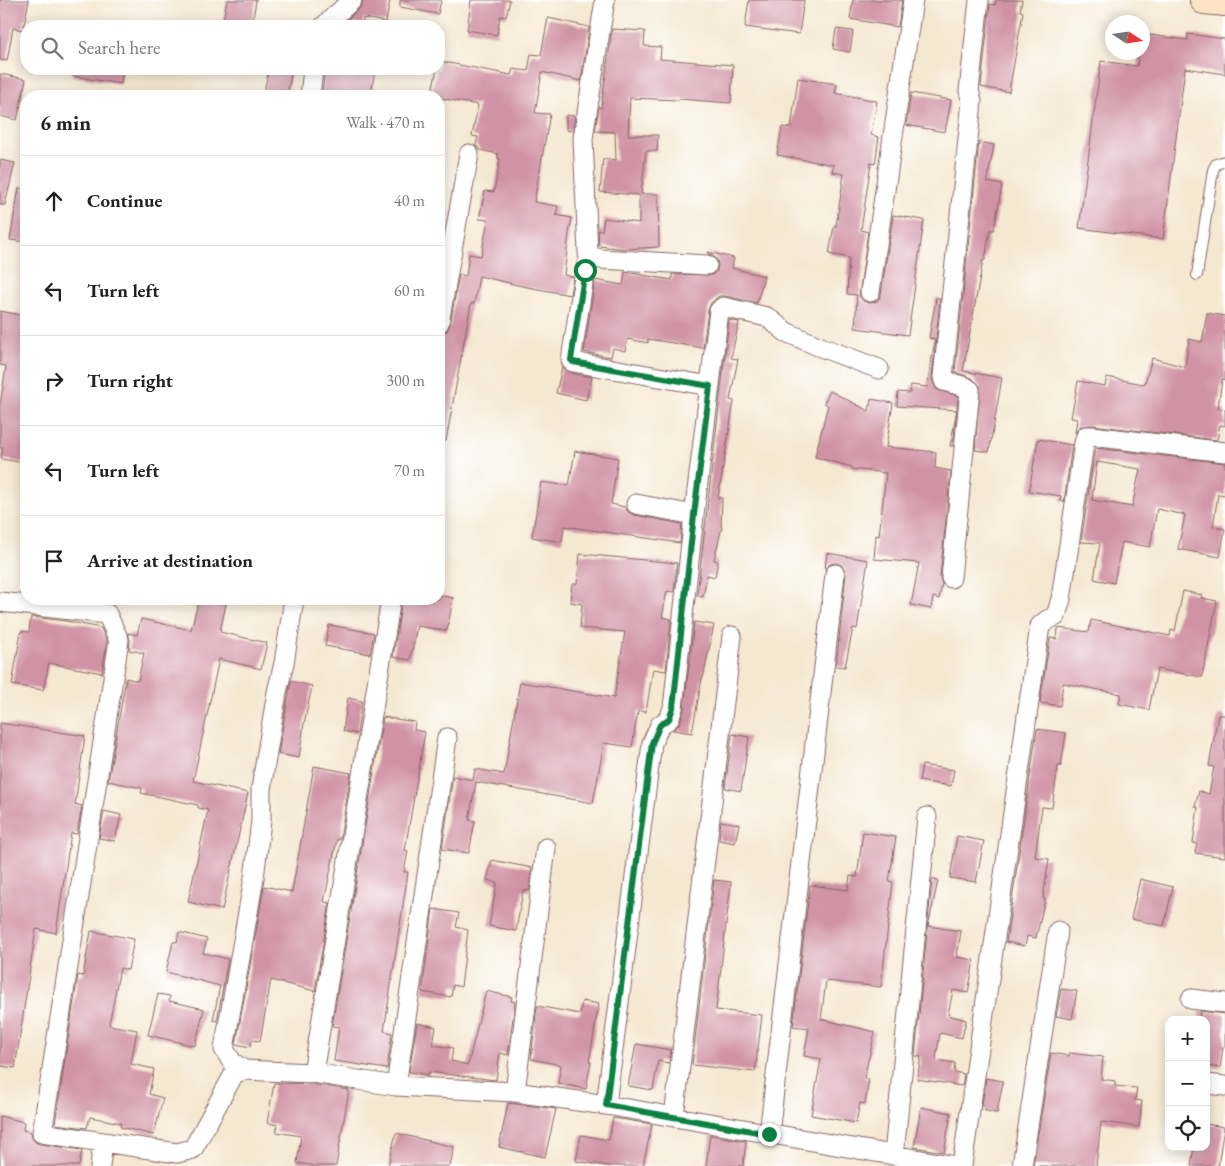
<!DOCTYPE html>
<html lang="en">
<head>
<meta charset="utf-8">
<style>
	body { margin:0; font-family:"EB Garamond",serif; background:#f6f6f6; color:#222 }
	.controls { position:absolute; right:15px; bottom:15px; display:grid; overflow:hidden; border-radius:10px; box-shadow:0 2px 12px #0003 }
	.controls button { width:45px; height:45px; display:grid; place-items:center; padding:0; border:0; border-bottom:1px solid #e0e0e0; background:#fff; color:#222; font:25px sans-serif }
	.compass { position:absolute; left:1105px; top:15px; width:45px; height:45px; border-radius:50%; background:#fff; box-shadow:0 2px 12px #0003; rotate:102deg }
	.stop { position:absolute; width:15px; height:15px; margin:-11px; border:4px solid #0b8043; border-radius:50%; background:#fff }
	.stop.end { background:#0b8043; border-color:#fff; box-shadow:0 1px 5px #0008 }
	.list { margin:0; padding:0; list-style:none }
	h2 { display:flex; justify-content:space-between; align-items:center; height:65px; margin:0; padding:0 20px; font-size:21px }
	h2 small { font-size:16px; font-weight:400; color:#767676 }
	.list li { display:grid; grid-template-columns:32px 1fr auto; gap:15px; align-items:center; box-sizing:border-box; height:90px; padding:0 20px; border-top:1px solid #e0e0e0 }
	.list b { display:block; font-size:19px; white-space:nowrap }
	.list em { font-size:16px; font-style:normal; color:#767676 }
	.icon { flex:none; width:28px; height:28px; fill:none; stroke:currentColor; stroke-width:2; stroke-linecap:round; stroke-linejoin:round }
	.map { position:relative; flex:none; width:1225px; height:1166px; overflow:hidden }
	.search { position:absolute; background:#fff; box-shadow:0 2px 12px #0003; left:20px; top:20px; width:425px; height:55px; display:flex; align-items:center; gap:12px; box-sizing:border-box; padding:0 18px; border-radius:20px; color:#767676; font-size:19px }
	.panel { position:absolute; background:#fff; box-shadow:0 2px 12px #0003; left:20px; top:90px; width:425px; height:515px; border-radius:20px }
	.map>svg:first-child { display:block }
	.building { fill:#d093a5; fill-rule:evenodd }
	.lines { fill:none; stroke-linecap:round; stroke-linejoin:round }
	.service-casing { stroke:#866565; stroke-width:12 }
	.minor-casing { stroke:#866565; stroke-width:21 }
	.secondary-casing { stroke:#866565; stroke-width:30 }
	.service { stroke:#fff; stroke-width:10 }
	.minor { stroke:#fff; stroke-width:19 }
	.secondary { stroke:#fee4c5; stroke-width:28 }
	.route { stroke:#0b8043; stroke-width:6 }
</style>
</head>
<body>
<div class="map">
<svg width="1225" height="1166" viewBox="0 0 1225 1166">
	<rect width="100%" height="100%" fill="#fff"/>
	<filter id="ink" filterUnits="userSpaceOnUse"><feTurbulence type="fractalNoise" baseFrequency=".02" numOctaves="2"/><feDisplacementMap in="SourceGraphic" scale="10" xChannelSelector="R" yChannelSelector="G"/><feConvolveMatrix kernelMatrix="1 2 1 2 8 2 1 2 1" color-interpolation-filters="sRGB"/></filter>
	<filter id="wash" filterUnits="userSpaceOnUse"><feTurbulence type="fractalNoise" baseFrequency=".0096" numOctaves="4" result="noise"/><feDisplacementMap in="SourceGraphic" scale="20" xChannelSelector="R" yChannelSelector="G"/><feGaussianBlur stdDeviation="1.12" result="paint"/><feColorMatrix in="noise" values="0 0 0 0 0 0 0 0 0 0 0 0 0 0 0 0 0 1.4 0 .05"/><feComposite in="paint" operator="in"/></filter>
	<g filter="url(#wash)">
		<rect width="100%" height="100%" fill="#f5e8d1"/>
		<g id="blocks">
			<!-- building -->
			<path class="building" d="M0,0H29L23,30L13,28L7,61L0,60Z
				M227,0H256L252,26L222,25Z
				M363,0H390L386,22L363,18V24L353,23V26H340L360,8Z
				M400,0H441L438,14L400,7Z
				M471,0H510L506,17L500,16L497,35L467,30Z
				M749,0H804L799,34L745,27Z
				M853,0H902L898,27L850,19Z
				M996,0H1022L1020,11L1023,12L1009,92L981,87L990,4L995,5Z
				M548,18L589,27L581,81L542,72L535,113L550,114L534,202L558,206L556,215L572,218L569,233L564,275L573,277L570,295L522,286L479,276L474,304L471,303L446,441L439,440V334L447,331L450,325L459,274L466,276L469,254L481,256L488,220L479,219L485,191L494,192L500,159H498V154L480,150L476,145L478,137L472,136L478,105L439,98V96H431L437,69H439V61L511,75L513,69L528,71L531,54L541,55Z
				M612,29L645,31L644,46L661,47L660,59L733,65L731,103L679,99V100L630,98L628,135H658L657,151H646L641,194H658L659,247L625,249L599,246L598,230L602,231L604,218L639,223V195L600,192L603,159L616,160L615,132L595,131L599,107L601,108Z
				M836,29L853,31L850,52L833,49Z
				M1142,34L1188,40V34L1225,39V74L1185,68L1163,239L1079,228L1101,61L1137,66L1139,52H1142Z
				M73,69H123L121,84L72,76Z
				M274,69H292L287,96H263L268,73L273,74Z
				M325,69H375L371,96H340L322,94Z
				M0,74L26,79L17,120L0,116Z
				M798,78L837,84L835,93L877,101L871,135L879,137L875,164L871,163L861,230L868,232L859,296L863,301L869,303L875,302L879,299L881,294L893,215L924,220L908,335L855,328L857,295L847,294L849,258L829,254L834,226H836L844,174L832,172L834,165L777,155L782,127L791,128Z
				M911,93L951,100L945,132L906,125Z
				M566,115L575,116L573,131L566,130Z
				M979,142L994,145L987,182L1002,185L994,230H990L985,260H983L963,371L1002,378L989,452L975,450L980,386L972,378L955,372Z
				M0,160L15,163L5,205H0Z
				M19,188L26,189V242L10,240Z
				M708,252L734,258L732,268L764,276L757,303L725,296H719L711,303L708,310L703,348L648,339V343L628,339L625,351L613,348L611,357L584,352L595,280L623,285L625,272L672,280V274L712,275L717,271L718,265L717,260L713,255L708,254Z
				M936,298H940L932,379L936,389L958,396L953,446H950L957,410L897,406L898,392L910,393L911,385L927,387L935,339L929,338Z
				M0,311L26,316V463L1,459L3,448H0V406L6,366L0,365Z
				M1207,313L1225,316V380L1222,379L1218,408L1225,410V426L1220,425L1217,440L1092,425L1080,427L1075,433L1077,419L1071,418L1078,381L1105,386L1107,377L1143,384L1145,383L1152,358L1185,367L1189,339L1202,342Z
				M729,320L739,322L731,358L738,359L730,400L734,401L718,498H722L721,526L722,527L714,560L718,561L715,577L707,575L703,597L697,596Z
				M562,367L571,373L592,377L586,400L556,393Z
				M830,391L869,411L871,399L893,403L886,447L936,452L935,468L951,471L940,577L942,584L939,599L933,597L931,609L911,605L919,563L874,559L876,535L879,536L886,473L852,469V467L815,457L828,405L824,403Z
				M1038,439L1072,445L1064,502V501H1060L1061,496L1029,491Z
				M1095,448L1225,463V495L1218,494L1213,527L1225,529L1220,557L1178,549L1185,515L1157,509L1150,547L1122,542L1114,583L1094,579L1100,543L1081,542ZM1097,462L1140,469L1132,507L1092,500Z
				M575,451L618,458L611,504L625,507L628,512L634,515L682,524L680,543L564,526L562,542L532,537L541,482L569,486Z
				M827,553L868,560L857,629L853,628L845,667L836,666L846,575L845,570L841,565L836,563L830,564L825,570Z
				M580,554L677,563L674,592L667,591L662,617L671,619L666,671L653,669L646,712L638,711L632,747L604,743L593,803L476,782L469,820L475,821L469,853L442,849L453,776L473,780L475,769L504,774L520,682L614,698L625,632L580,628L582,604L570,602L572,584H577Z
				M1183,591L1202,595L1201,598L1217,601L1202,677L1157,669L1149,710L1119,704L1121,694L1063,683L1060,706L1040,703L1050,638L1057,639L1058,628L1089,632L1091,620L1170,636L1171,630L1175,631Z
				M439,595L453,598L447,631L417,626L410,660L393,657L402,599H439Z
				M199,599L226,604L220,632L267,643L261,669L219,659L193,781L248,793L222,910L188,902L208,810L198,808V805L141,793L142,788L108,781L126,678L138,681L144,653L129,650L130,641L128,633L137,635L141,619L191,630Z
				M31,617L66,621L101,628L107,642L102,673L49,663L43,690L12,685L21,631L29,632Z
				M694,622L714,625L703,678H702L692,733L673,730L680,723L684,709Z
				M329,625L374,633L370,654L325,646Z
				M291,681L312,686L304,724L299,758L278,754Z
				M348,698L362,701L357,734L343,731Z
				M1218,715H1225V857L1195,853L1197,844L1193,843L1198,807H1195L1199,791L1209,794L1214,767L1209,766Z
				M383,717L415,722L414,730L425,732L405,850L408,851L404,872H408L384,1031L392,1033L387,1069L334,1061L339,1027L332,1026Z
				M0,723L85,736L75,804L82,806L77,834L71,833L56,933L36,929L15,1068L0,1066Z
				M1037,729L1066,733L1061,766H1058L1052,808L1042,807L1035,857L1049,859L1043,898L1045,899L1036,938L1027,936L1025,946L1006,942Z
				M732,734L749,737L741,791L725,788Z
				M922,765L954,770L951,786L919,781Z
				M314,766L351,773L340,839H337L324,902L330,903L315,991L271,980L260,1041L252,1040L250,1047L236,1044L264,886L292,892Z
				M104,811L121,815L115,841L99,838Z
				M721,821L739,824L735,843L719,840Z
				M863,832L896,837L889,881L893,882L881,987L826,981L821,1019L875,1032L864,1078L869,1079L865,1104L860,1103L856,1123L811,1115L821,1059L804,1056L809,1028L793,1026L810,885L848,890L850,876L857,877Z
				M957,836L984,841L976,882L950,878Z
				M492,860L532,868L529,891L523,890L516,931L489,926L497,883L487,880Z
				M932,879L938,881L928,926L961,931L957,957L974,960L968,993L953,990L948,1015L966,1020L962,1038L940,1033L936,1060L955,1063L954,1072L964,1074L962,1086L917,1079L921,1057L915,1056Z
				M1140,879L1173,887L1164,926L1131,919Z
				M714,880L731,882L716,1010L762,1015L755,1072L692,1065Z
				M433,909L459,913L456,927L468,930L461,987L453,985L451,997L422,992Z
				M91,931L134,939L128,970L120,968L109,1025L137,1030L131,1064L154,1069L149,1094L163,1098L154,1135L120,1127L121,1123L90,1117L87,1128L55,1124L78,975L83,976Z
				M179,932L207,939L203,953L228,959L217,1021L213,1020L220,986L166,972L173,942H177Z
				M1061,989L1077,991L1072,1019L1056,1016Z
				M486,991L512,997L511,1001L515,1002L508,1055L500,1053L496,1080L429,1072V1075L409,1072L417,1023L436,1027L433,1045L453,1048L451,1061L468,1065Z
				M158,994L170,996L169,1001L204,1009L195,1046L148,1035Z
				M582,1001L599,1004L589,1062H591L586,1089L558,1083L561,1065L531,1059L537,1006L580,1014Z
				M1200,1011L1225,1014V1047H1223L1220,1068L1206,1066V1020H1199Z
				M636,1044L671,1050L669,1063L658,1061L653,1090L628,1086Z
				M1051,1053L1069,1056V1053L1103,1057L1101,1079L1115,1081V1086L1137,1088L1135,1100L1142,1101L1139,1127L1101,1122L1096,1166H1033Z
				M986,1078L1003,1081L997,1113L981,1110Z
				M274,1083L312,1084L349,1090L336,1166H316L297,1163L301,1136L276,1132L278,1125L267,1123Z
				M508,1103L556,1109L545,1157L499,1147Z
				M921,1107L951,1113L944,1152L914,1147Z
				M0,1116L24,1122L23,1130L31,1132L32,1138L35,1142L40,1144L82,1150L79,1166H0Z
				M613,1118L652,1124L643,1166H608L576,1161L581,1135L609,1140Z
				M1206,1124L1224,1127L1218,1166H1191L1194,1147H1206Z
				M396,1133L454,1147L450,1166H388Z
				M710,1135L746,1141L743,1166H706Z"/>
		</g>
	</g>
	<g filter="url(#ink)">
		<use href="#blocks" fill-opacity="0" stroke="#866565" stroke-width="1"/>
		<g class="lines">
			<defs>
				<path id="service" d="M1197,275L1213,170L1216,164L1225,161"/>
				<path id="minor" d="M605,0L583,138L588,253L593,257L600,259L707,265
					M324,26L352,0
					M310,96L313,69
					M593,257L587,264L585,270L571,360L573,362L710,386
					M870,292L913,0
					M439,323L469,154
					M636,504L694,515
					M951,578L970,390L966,387L944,381L943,377L972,101L969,91L979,0
					M0,602L107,614L119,640L42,1133L177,1153L193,1149L234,1074L244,1070L313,1073L396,1086L515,1092L606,1105L956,1166
					M1191,999L1225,1003
					M244,1070L232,1062L224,1049L254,878L261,821V789L277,692L284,663L294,599
					M313,1073L391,599
					M1206,1084L1225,1086
					M396,1086L447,738
					M515,1092L546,848
					M606,1105L652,743L660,725L669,719L673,708L694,515L719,311L723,307L767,317L786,332L818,346L879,369
					M674,1117L732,636
					M769,1134L835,574
					M894,1155L927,817
					M100,1166L103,1142
					M962,1166L1040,626L1047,620L1056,616L1061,599L1084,443L1086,436H1092L1225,452
					M1022,1166L1058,931"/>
				<path id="secondary" d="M1204,0L1225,2"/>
			</defs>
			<!-- service casing -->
			<use href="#service" class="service-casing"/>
			<!-- minor casing -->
			<use href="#minor" class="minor-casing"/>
			<!-- secondary casing -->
			<use href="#secondary" class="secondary-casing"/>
			<!-- service -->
			<use href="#service" class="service"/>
			<!-- minor -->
			<use href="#minor" class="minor"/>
			<!-- secondary -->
			<use href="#secondary" class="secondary"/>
		</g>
	</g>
	<g class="lines" filter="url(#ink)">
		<!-- route -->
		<path class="route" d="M585,270L571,360L573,362L710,386L694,515L673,708L669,719L660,725L652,743L606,1105L769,1134"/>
	</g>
</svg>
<div class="controls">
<button>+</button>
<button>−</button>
<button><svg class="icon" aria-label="locate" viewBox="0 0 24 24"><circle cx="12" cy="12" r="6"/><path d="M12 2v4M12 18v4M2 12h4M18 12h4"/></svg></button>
</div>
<svg class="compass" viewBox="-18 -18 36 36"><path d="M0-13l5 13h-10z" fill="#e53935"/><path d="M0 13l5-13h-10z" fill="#767676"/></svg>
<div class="stop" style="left:585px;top:270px"></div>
<div class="stop end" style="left:769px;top:1134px"></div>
<div class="search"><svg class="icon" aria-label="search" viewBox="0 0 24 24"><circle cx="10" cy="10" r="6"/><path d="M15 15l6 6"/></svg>Search here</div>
<section class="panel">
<h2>6 min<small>Walk · 470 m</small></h2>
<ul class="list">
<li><svg class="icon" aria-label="ahead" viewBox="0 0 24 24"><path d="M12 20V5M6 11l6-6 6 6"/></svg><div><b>Continue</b></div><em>40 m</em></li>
<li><svg class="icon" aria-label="left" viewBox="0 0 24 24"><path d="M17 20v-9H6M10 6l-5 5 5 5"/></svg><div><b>Turn left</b></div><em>60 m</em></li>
<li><svg class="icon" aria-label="right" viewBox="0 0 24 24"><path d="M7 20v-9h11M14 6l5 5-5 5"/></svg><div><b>Turn right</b></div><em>300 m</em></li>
<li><svg class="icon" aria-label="left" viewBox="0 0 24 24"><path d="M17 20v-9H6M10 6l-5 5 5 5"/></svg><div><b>Turn left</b></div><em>70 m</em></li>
<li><svg class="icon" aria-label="arrive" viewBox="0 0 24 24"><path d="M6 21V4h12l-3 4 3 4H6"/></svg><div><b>Arrive at destination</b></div></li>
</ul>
</section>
</div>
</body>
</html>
